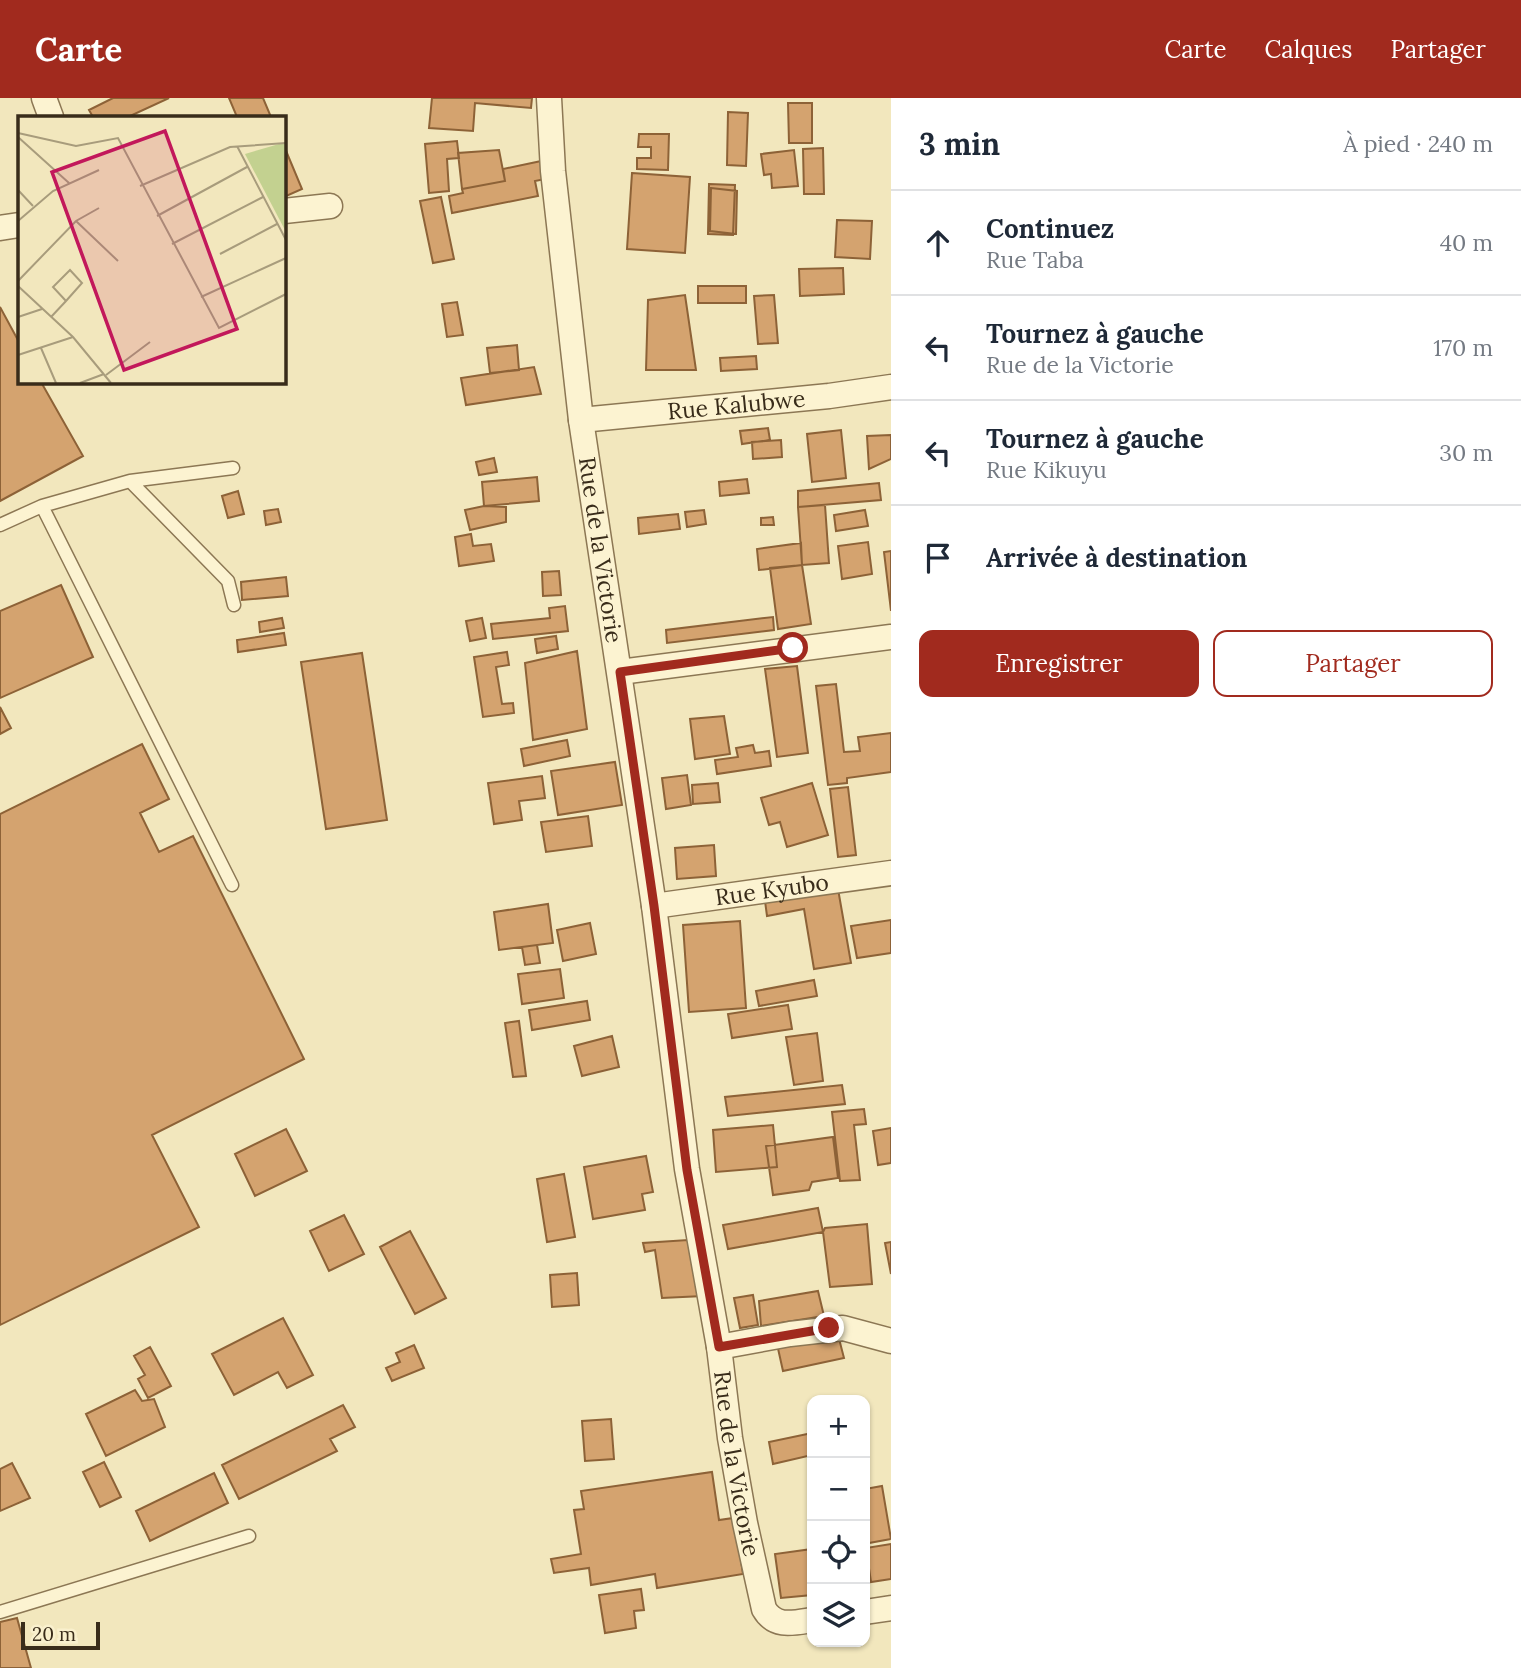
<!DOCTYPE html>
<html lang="fr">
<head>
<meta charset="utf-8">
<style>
	body { margin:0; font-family:Lora,serif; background:#f6f6f7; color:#1f2937 }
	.controls { position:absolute; right:21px; bottom:21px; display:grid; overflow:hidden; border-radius:14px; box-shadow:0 2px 5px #0004 }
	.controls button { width:63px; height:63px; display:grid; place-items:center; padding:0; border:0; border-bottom:2px solid #e0e1e3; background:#fff; color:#1f2937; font:35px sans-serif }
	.scale { position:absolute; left:21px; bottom:18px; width:79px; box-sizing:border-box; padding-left:7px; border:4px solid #392c1a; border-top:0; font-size:19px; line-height:24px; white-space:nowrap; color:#392c1a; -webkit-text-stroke:5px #f9f0cd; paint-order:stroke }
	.stop { position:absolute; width:21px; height:21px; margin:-16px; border:5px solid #a12a1e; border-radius:50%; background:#fff }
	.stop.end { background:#a12a1e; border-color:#fff; box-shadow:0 2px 7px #0008 }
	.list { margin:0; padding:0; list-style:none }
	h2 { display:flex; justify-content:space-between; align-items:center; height:91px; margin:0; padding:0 28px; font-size:30px }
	h2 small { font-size:23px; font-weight:400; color:#747a83 }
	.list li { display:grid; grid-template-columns:46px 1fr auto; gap:21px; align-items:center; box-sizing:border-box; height:105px; padding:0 28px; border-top:2px solid #e0e1e3 }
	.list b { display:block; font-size:26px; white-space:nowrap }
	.list p { margin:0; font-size:23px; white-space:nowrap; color:#747a83 }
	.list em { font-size:23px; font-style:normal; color:#747a83 }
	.actions { display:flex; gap:14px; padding:21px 28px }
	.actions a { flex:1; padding:16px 0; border:2px solid #a12a1e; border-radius:14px; text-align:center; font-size:24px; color:#a12a1e }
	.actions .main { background:#a12a1e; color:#fff }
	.icon { flex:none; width:38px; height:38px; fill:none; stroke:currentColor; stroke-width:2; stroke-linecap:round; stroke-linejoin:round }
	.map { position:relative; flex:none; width:891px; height:1570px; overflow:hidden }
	header { display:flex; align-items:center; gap:42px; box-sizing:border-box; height:98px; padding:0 35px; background:#a12a1e; color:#fff }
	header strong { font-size:33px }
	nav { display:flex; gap:38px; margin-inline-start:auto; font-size:24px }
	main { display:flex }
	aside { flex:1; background:#fff }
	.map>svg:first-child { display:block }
	.building { fill:#d4a36f; stroke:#8d6237; stroke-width:2 }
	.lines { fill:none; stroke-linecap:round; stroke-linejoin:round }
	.service-casing { stroke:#8c7754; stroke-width:15 }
	.minor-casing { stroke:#8c7754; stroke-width:27 }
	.service { stroke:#fcf3d1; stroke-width:12 }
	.minor { stroke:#fcf3d1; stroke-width:24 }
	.route { stroke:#a12a1e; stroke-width:9 }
	.labels { text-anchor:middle; stroke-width:6; stroke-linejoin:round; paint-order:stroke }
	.street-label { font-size:23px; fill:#392c1a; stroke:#f9f0cd }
	.inset-road { fill:none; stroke:#a89c7c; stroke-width:2 }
	.view { fill:#c2185b; fill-opacity:0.15; stroke:#c2185b; stroke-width:3.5 }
	.inset-edge { fill:none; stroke:#392c1a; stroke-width:3.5 }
</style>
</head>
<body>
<header>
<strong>Carte</strong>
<nav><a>Carte</a><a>Calques</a><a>Partager</a></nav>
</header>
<main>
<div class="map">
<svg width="891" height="1570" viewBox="0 0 891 1570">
	<rect width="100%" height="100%" fill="#f2e7bd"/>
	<!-- building -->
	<path class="building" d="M113,0H169L128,19H93L89,12Z
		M229,0H263L271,19H237Z
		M432,0H532L531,10L475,5L473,33L429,30Z
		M788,5H812V45H789Z
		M728,14L748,15L746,68L727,67Z
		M639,36H669L668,72L637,71V60H651V49H638Z
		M457,43L459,60L447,61L449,93L429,95L425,46Z
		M284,48L302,91L284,99Z
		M823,50L824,96H804L803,51Z
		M499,52L505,83L462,91L458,55Z
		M794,52L798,88L772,90L771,76L764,77L761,56Z
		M546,62L550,80L535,83L538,98L452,115L449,98L463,95L462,91L505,83L503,71Z
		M632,75L690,79L685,155L627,151Z
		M709,86L735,87L733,137L708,136Z
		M711,90L737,93L736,136L710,133Z
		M441,99L454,161L433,165L420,103Z
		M837,122L872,123L870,161L835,159Z
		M843,170L844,196L800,198L799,171Z
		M698,188H746V205H698Z
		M685,197L696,272H646L648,202Z
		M774,197L778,245L758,246L754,198Z
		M457,204L463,237L447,239L442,206Z
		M0,209L19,244V284H41L83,358L0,403Z
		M517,247L519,272L490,275L487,250Z
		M756,258L757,271L721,273L720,260Z
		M534,269L541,296L466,307L461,280Z
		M768,330L770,342L742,346L740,333Z
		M841,332L846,380L812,384L807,336Z
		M891,337V361L869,371L867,338Z
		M781,342L782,359L753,361L752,344Z
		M494,360L497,374L479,377L476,364Z
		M537,379L539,403L484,408L482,384Z
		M747,381L749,395L720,398L719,384Z
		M879,385L881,402L798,409V393Z
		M238,393L244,416L228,420L222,398Z
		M825,407L829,465L802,467L798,409Z
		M484,408L506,409V424L470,432L465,412Z
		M278,411L281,424L266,427L264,413Z
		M704,412L706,426L687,429L685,414Z
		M865,412L868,428L836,433L834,417Z
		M678,416L680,431L639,436L638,420Z
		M773,419L774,427H761V420Z
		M471,436L473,448L491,446L494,463L459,468L455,439Z
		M868,444L872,476L842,481L838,448Z
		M801,445L802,467L759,472L757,451Z
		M891,453V513L884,454Z
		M802,467L811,526L778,531L770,470Z
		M559,473L561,497L543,498L542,474Z
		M286,479L288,498L242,502L241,484Z
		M61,487L93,559L0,600V513Z
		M565,508L568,533L493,541L491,526L550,520L549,510Z
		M773,519L774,532L667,545L666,532Z
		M282,520L284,530L260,534L259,524Z
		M482,520L486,540L470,543L466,523Z
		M284,535L286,547L238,554L237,542Z
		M556,538L558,551L537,555L535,541Z
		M577,553L587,631L533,642L525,565Z
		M507,554L509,567L496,569L502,606L513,605L514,615L483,619L474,559Z
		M362,555L387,722L326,731L301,564Z
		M797,568L808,655L777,659L765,571Z
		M836,586L844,654L860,653L858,639L891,635V674L847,680V685L828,687L816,588Z
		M0,609L11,630L0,636Z
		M724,618L730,656L695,661L690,621Z
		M567,642L570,658L524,668L521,651Z
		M142,646L169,701L140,715L159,754L193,738L304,961L152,1037L199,1129L0,1227V716Z
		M753,647L755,655L769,653L771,668L717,676L715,662L738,659L736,650Z
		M615,664L622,707L558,717L551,673Z
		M687,677L691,707L666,711L662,680Z
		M542,678L545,700L519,703L522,722L494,726L488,685Z
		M718,685L720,704L693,706L692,687Z
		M812,685L828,737L787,749L780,724L769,727L761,700Z
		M848,689L856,757L838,759L830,691Z
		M588,718L592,748L546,754L541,724Z
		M714,747L716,778L677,781L675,750Z
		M838,791L851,865L814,871L804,811L767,818L765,803Z
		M548,806L553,845L499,852L494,814Z
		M891,822V855L857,860L851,828Z
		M740,823L746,910L689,914L683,827Z
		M590,825L596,856L563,863L557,832Z
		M537,847L540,865L525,867L522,849Z
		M560,871L564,900L522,906L518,876Z
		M814,882L817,898L759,908L756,893Z
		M587,903L590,922L532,932L529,912Z
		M788,907L792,931L732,940L728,916Z
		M519,923L526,978L513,979L505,925Z
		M817,935L823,983L794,987L786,939Z
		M612,938L619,969L582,978L574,948Z
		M842,987L845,1006L728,1018L725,999Z
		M864,1011L866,1026L854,1027L860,1082L840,1083L832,1014Z
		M773,1027L777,1069L716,1074L713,1032Z
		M891,1030V1065L878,1067L873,1033Z
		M286,1031L307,1073L255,1098L235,1056Z
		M833,1039L838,1080L812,1084L809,1092L773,1097L766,1048Z
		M646,1058L653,1094L642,1096L645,1112L593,1121L584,1069Z
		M564,1076L575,1139L547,1144L537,1081Z
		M818,1110L823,1134L728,1151L723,1127Z
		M344,1117L364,1156L329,1173L310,1133Z
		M867,1126L872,1186L830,1189L823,1134L825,1130Z
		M410,1133L446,1200L415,1216L380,1149Z
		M688,1142L703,1198L662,1200L655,1152L645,1154L643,1145Z
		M891,1144V1176L885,1145Z
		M577,1175L579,1207L552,1209L550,1177Z
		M818,1193L824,1218L761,1228L759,1203Z
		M753,1197L758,1227L740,1230L734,1200Z
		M283,1220L313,1277L287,1290L278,1274L234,1297L212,1256Z
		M837,1233L844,1260L783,1273L777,1246Z
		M414,1247L424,1270L392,1283L386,1270L400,1264L396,1255Z
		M150,1249L171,1288L148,1300L138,1281L145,1277L134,1258Z
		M135,1292L142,1303L154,1301L165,1329L106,1358L86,1316Z
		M343,1307L355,1329L330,1341L337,1353L239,1401L222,1367Z
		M611,1321L614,1361L585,1363L582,1323Z
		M812,1335V1357L773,1366L769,1344Z
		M104,1364L121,1399L100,1409L83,1374Z
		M12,1365L30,1400L0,1413V1371Z
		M712,1374L719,1422L740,1419L739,1448L743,1476L657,1490L655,1476L591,1487L589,1470L554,1475L551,1461L581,1456L574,1412L584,1411L581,1393Z
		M214,1375L228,1405L150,1443L136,1413Z
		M882,1388L891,1441L869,1445L865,1416V1391Z
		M891,1446V1481L871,1484L866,1450Z
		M812,1451V1497L781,1500L775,1456Z
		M641,1491L644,1512L634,1513L636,1530L605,1535L599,1497Z
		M17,1520L31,1570H0V1524Z"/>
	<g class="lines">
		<defs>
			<path id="service" d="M130,383L228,483L234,507
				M42,408L232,787
				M0,427L42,408L130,383L233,370
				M0,1514L249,1438"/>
			<g id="minor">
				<path d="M44,0L51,19"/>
				<path id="s1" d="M549,0L553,73L581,322L654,808L687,1071L719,1249L730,1340L745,1425L764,1511C775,1530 793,1525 812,1522"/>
				<path d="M284,113L330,108"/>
				<path d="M0,130L19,127"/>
				<path id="s2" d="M581,322L829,298L891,289"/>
				<path d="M620,574L891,539"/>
				<path id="s3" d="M654,808L891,775"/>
				<path d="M719,1249L790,1236L843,1230L891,1243"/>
				<path d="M865,1514L891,1510"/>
			</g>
		</defs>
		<!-- service casing -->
		<use href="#service" class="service-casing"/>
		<!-- minor casing -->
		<use href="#minor" class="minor-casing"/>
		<!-- service -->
		<use href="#service" class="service"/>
		<!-- minor -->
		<use href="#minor" class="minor"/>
	</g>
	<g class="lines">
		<!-- route -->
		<path class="route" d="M793,550L620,574L654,808L687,1072L719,1249L829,1230"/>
	</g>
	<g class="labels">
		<!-- street labels -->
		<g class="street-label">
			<text dy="8" stroke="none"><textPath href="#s2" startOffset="156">Rue Kalubwe</textPath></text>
			<text dy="8" stroke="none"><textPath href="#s1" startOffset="455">Rue de la Victorie</textPath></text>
			<text dy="8" stroke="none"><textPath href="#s3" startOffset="119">Rue Kyubo</textPath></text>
			<text dy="8" stroke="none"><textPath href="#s1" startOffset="1379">Rue de la Victorie</textPath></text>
		</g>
	</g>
	<!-- overview -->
	<g transform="translate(18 18)">
		<rect width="268" height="268" fill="#f2e7bd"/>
		<path d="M268,26V116L227,38Z" fill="#c3d190"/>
		<path class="inset-road" d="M0,17L58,30L100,22L201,212L268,178M0,21L51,67M219,30L268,124M122,70L212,31L268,27M0,74L15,90M139,100L229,51M0,105L35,75L81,54M58,105L100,145M154,128L245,81M202,138L259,108M0,165L58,105L81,92M0,170L55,221L93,267M183,181L268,142M0,201L24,193M33,201L48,185L64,167L52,154L35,171L48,185M23,232L38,267M0,239L55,221M88,259L132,226M62,267L86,258"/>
		<path class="view" d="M147,15L219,213L106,254L34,56Z"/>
		<rect width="268" height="268" class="inset-edge"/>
	</g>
</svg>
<div class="controls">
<button>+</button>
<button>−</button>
<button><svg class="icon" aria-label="locate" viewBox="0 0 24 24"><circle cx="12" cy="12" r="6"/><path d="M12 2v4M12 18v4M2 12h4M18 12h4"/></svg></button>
<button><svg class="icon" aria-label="layers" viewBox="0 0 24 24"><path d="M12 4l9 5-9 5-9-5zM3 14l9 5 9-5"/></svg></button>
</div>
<div class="scale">20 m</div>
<div class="stop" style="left:793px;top:550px"></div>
<div class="stop end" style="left:829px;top:1230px"></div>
</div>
<aside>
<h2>3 min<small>À pied · 240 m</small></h2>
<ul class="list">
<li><svg class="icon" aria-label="ahead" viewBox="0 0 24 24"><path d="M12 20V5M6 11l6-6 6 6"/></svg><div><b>Continuez</b><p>Rue Taba</p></div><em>40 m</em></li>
<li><svg class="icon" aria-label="left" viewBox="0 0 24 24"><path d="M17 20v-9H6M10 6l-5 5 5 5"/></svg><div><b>Tournez à gauche</b><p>Rue de la Victorie</p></div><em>170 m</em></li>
<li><svg class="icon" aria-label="left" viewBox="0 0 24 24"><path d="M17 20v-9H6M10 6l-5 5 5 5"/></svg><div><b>Tournez à gauche</b><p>Rue Kikuyu</p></div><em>30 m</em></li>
<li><svg class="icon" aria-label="arrive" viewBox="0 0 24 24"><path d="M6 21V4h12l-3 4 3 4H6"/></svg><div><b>Arrivée à destination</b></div></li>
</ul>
<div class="actions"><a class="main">Enregistrer</a><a>Partager</a></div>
</aside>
</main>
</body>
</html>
